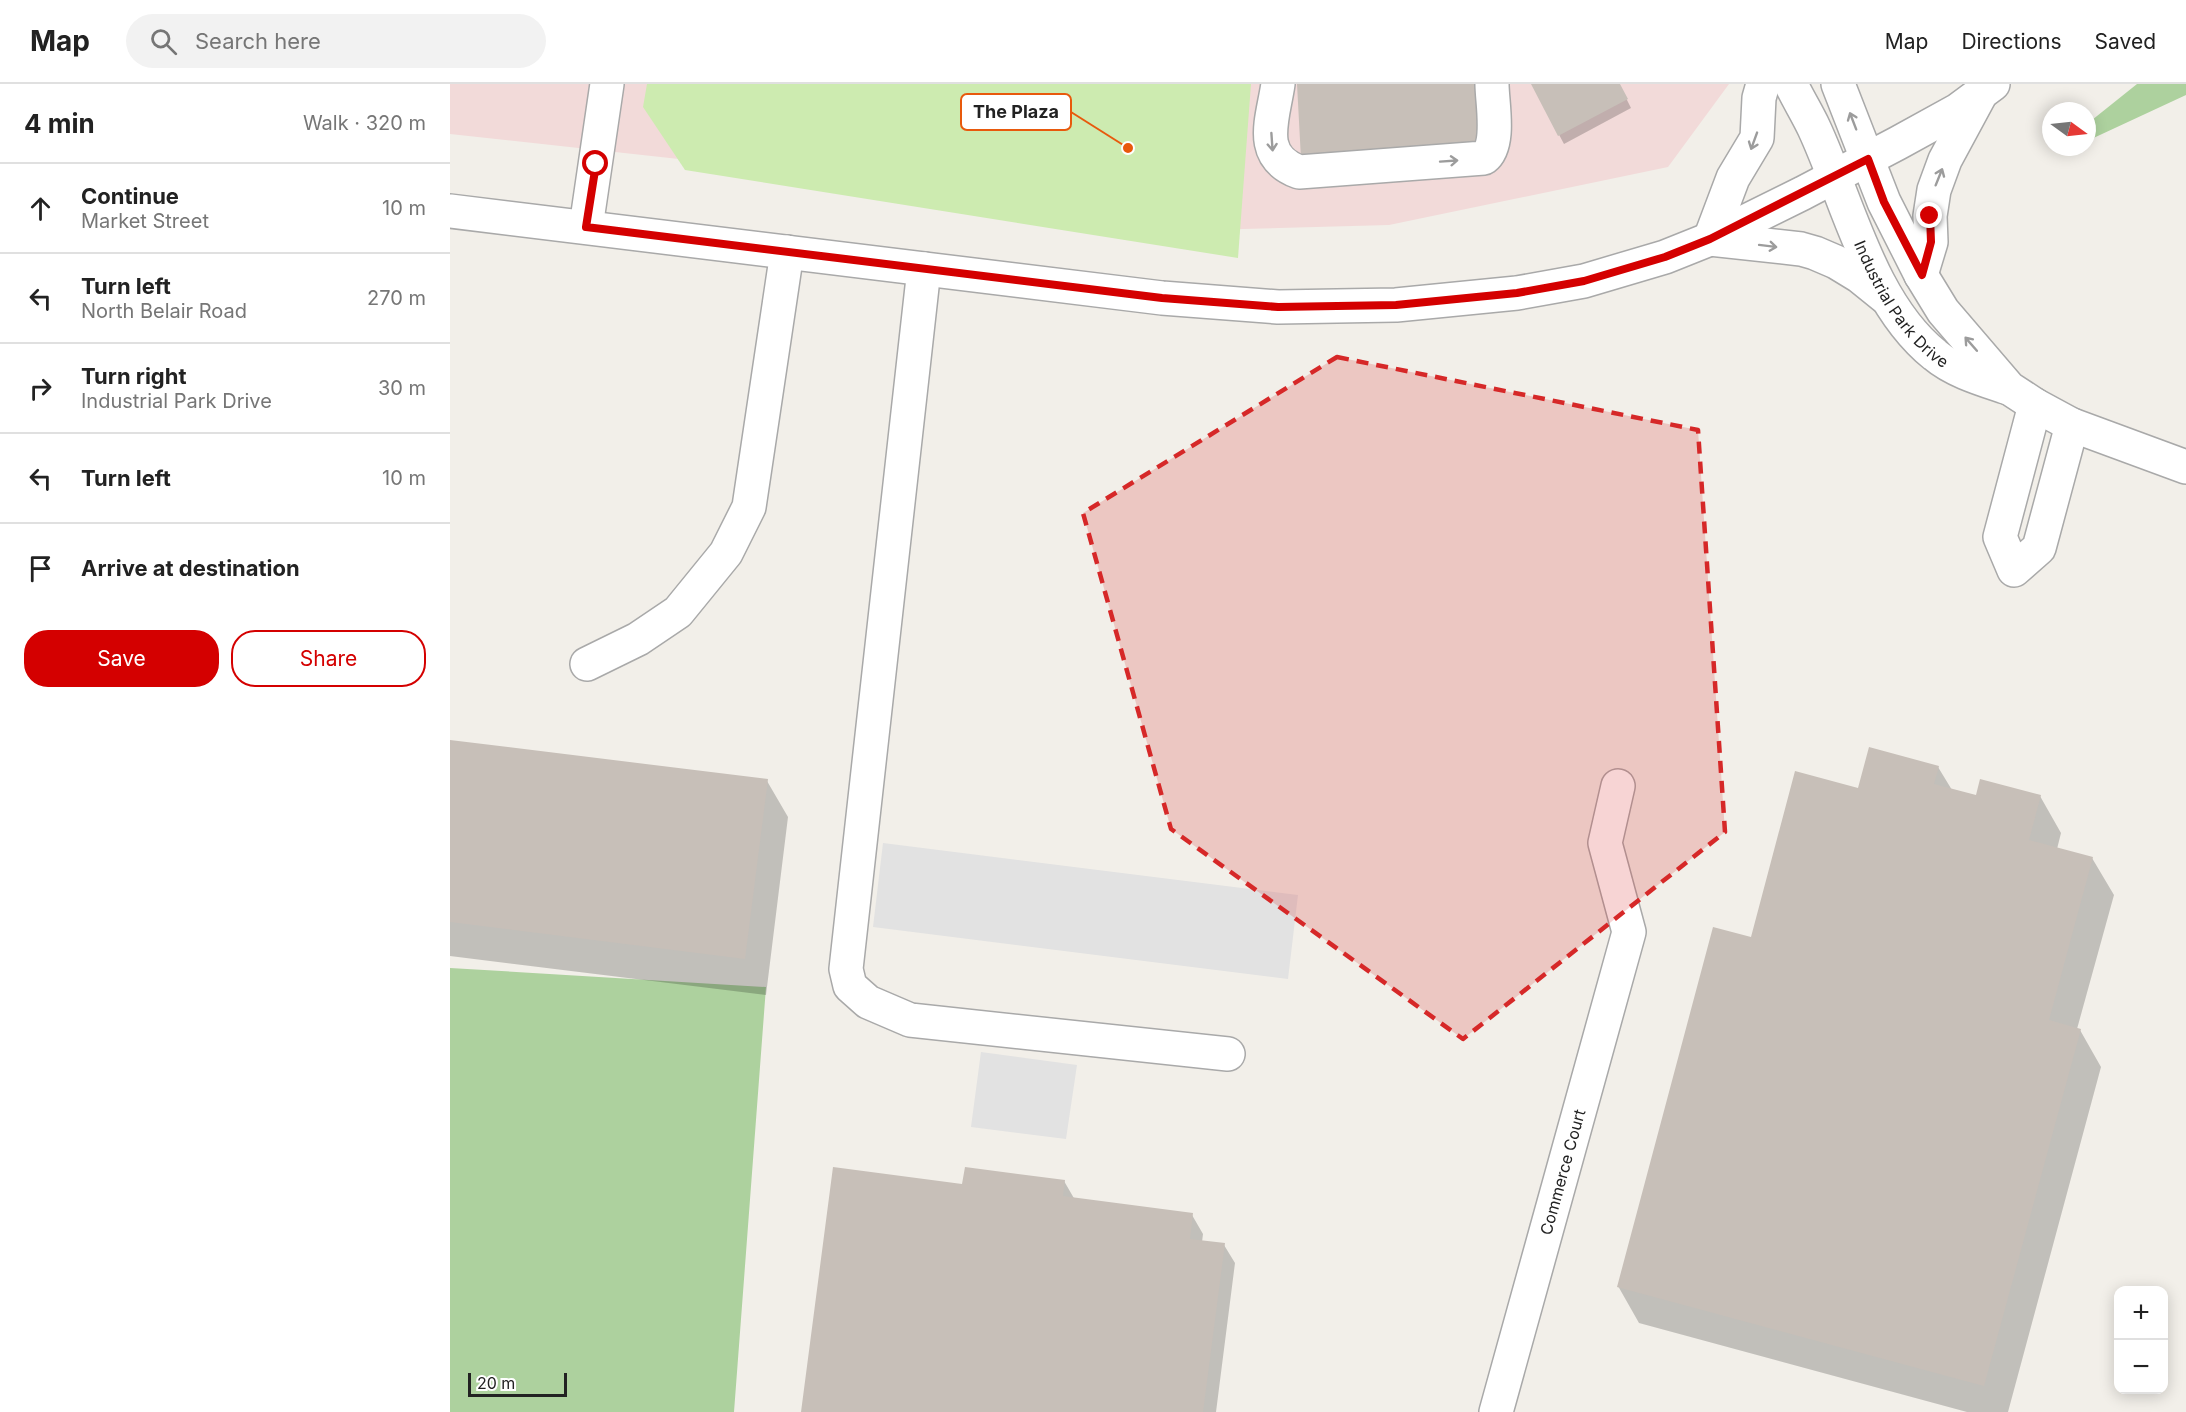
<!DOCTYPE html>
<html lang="en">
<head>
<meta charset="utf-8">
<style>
	body { margin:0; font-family:Inter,sans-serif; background:#f2f2f2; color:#222 }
	.controls { position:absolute; right:18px; bottom:18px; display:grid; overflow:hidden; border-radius:12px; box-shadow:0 3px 15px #0003 }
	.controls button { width:54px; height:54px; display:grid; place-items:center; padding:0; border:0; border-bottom:2px solid #e0e0e0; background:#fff; color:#222; font:30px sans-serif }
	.compass { position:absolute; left:1592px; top:18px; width:54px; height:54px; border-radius:50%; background:#fff; box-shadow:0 3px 15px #0003; rotate:105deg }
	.scale { position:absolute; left:18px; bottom:15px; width:99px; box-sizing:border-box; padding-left:6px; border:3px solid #222; border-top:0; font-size:16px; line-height:21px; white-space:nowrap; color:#222; -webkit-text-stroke:4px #fff; paint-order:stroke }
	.stop { position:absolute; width:18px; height:18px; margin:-14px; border:4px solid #d40000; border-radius:50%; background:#fff }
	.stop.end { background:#d40000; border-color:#fff; box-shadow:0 2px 6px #0008 }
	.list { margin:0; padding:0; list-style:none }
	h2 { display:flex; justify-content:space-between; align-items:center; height:78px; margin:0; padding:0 24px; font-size:26px }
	h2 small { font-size:20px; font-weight:400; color:#767676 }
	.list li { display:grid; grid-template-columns:39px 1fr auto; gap:18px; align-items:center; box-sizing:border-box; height:90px; padding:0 24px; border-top:2px solid #e0e0e0 }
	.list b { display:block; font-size:22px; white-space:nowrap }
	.list p { margin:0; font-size:20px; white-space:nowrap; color:#767676 }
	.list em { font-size:20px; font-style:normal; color:#767676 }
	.actions { display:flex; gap:12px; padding:18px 24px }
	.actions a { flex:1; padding:14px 0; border:2px solid #d40000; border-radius:24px; text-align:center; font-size:21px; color:#d40000 }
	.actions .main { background:#d40000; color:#fff }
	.icon { flex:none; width:33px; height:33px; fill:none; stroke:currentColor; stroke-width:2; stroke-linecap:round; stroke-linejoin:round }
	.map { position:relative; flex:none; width:1736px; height:1328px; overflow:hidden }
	header { display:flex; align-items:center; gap:36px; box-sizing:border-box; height:84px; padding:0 30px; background:#fff; border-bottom:2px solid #e0e0e0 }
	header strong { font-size:28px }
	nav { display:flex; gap:33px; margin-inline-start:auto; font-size:21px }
	.search { width:420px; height:54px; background:#f2f2f2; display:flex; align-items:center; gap:15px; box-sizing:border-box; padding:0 21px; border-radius:33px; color:#767676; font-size:22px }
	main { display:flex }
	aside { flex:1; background:#fff }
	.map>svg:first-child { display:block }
	.commercial { fill:#f2dad9 }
	.grass { fill:#cdebb0 }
	.forest { fill:#add19e }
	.parking { fill:#e2e2e2 }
	.shadow { fill:#0003 }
	.building { fill:#c7bfb8 }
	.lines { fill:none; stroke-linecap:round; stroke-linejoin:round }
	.minor-casing { stroke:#a9a9a9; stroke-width:36 }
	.minor { stroke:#fff; stroke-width:33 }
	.oneway { stroke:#9c9c9c }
	.route { stroke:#d40000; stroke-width:8 }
	.marked { fill:#d62828; fill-opacity:0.2; stroke:#d62828; stroke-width:4.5; stroke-dasharray:12 8; stroke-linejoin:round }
	.labels { text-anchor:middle; stroke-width:5; stroke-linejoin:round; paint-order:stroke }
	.street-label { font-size:16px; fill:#222; stroke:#fff }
	.leader { fill:none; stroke:#e8590c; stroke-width:2 }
	.callout-dot { fill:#e8590c; stroke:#fff; stroke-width:2 }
	.callout { fill:#fff; stroke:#e8590c; stroke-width:2 }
	.callout-label { font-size:18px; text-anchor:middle; font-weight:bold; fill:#222 }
</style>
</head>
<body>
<header>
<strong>Map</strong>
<div class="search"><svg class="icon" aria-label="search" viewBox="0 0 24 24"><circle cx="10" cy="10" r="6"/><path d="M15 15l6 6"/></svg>Search here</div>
<nav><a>Map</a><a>Directions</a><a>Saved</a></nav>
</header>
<main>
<aside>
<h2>4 min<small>Walk · 320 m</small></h2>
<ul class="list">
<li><svg class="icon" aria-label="ahead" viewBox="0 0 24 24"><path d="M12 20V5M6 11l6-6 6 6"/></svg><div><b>Continue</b><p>Market Street</p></div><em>10 m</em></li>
<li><svg class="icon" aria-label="left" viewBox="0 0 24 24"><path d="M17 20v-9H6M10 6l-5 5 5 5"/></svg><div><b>Turn left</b><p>North Belair Road</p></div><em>270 m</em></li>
<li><svg class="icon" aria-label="right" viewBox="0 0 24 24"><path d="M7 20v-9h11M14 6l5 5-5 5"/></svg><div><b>Turn right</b><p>Industrial Park Drive</p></div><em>30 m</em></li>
<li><svg class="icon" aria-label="left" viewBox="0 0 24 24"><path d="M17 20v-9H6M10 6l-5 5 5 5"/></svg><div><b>Turn left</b></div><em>10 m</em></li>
<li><svg class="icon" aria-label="arrive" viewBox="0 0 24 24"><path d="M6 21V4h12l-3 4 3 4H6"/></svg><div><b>Arrive at destination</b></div></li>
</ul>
<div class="actions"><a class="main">Save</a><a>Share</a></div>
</aside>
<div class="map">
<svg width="1736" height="1328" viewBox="0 0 1736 1328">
	<rect width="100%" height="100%" fill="#f2efe9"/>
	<!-- commercial -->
	<path class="commercial" d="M0,0H1279L1218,83L939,141L753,146L247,77L0,50Z"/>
	<!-- grass -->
	<path class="grass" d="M197,0H801L788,174L235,86L193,23Z"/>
	<!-- forest -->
	<path class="forest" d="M1687,0H1736V11L1637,57V40Z
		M0,884L316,903L284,1328H0Z"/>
	<!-- parking -->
	<path class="parking" d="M433,759L848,811L838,895L423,843Z
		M531,968L627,981L616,1055L521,1043Z"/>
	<!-- shadow -->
	<path class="shadow" d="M1082,0H1169L1181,24L1114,60Z
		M0,657L317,697L338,733L316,911L0,872Z
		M1488,683L1502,706L1527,713L1590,712L1611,749L1607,765L1642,774L1664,811L1627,945L1630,946L1651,983L1558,1328H1517L1189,1239L1168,1202L1302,855L1409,706Z
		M614,1097L625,1116L742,1131L753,1150L752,1158L774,1161L785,1179L766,1328H353L514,1101Z"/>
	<!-- building -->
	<path class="building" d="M847,0H1027L1030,64L851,75Z
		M1081,0H1170L1178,15L1108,52Z
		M0,656L318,695L295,875L0,838Z
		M1419,663L1489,682L1484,700L1526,711L1530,695L1591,711L1579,756L1643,773L1599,936L1631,945L1534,1302L1167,1203L1263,843L1301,853L1345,687L1408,704Z
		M383,1083L512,1100L515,1083L615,1096L613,1112L743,1129L740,1155L775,1159L753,1328H351Z"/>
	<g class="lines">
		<defs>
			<g id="minor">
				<path d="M828,0C823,35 806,72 849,88L1034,74C1051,61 1042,19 1042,0"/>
				<path d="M1313,0L1309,14L1307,54L1283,94L1260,155L1351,165L1365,169L1386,178L1409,192L1435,213"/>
				<path id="s1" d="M1341,0C1348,15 1357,29 1364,44C1398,117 1420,219 1485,271C1504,287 1531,295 1555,303"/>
				<path d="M1388,0L1434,118L1471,191L1493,227L1559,304L1585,321L1622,341L1736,383"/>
				<path d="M0,127L712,214L828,223L946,221L1067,209L1134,197L1215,173L1260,155L1353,109L1448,59L1508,26L1543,0"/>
				<path d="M136,143L157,0"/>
				<path d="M474,185L396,885L400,902L418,918L460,936L778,970"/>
				<path d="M1471,191L1481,158L1480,132L1484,106L1495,76L1529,13"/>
				<path d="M1585,321L1550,453L1564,486L1589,464L1622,341"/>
				<path d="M137,580L188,555L228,528L276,469L299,423L337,168"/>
				<path id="s2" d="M1046,1328L1179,848L1155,759L1168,702"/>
			</g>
		</defs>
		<!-- minor casing -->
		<use href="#minor" class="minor-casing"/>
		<!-- minor -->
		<use href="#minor" class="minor"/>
	</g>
	<!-- one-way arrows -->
	<defs><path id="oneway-shaft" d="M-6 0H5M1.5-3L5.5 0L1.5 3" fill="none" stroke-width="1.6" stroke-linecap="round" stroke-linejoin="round" transform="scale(1.5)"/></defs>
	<g class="oneway">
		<use href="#oneway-shaft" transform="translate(1403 37) rotate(-111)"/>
		<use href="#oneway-shaft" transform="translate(1304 57) rotate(110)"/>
		<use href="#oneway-shaft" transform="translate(822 58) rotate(86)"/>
		<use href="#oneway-shaft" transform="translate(999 77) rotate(-4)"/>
		<use href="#oneway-shaft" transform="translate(1489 93) rotate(-68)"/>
		<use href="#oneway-shaft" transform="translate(1318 162) rotate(7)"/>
		<use href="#oneway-shaft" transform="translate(1521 260) rotate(-131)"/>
	</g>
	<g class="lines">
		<!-- route -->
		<path class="route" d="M146,80L136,143L712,214L828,223L946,221L1067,209L1134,197L1215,173L1260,155L1418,75L1434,118L1472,191L1481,158L1480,132"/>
	</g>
	<!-- marked area -->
	<path class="marked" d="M887,273L1248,346L1275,748L1013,955L721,745L633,429Z"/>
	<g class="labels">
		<!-- street labels -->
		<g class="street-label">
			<text dy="6" stroke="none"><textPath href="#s1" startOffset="248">Industrial Park Drive</textPath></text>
			<text dy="6" stroke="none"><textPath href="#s2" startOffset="249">Commerce Court</textPath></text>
		</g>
	</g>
	<!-- callouts -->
	<path class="leader" d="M678 64L621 28"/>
	<circle class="callout-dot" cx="678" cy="64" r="6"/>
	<rect class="callout" x="511" y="10" width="110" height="36" rx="6"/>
	<g class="callout-label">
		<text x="566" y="34">The Plaza</text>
	</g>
</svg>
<div class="controls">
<button>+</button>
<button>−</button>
</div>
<svg class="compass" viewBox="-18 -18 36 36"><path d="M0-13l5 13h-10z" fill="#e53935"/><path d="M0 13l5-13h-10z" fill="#767676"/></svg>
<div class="scale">20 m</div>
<div class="stop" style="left:146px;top:80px"></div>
<div class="stop end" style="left:1480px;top:132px"></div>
</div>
</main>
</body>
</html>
